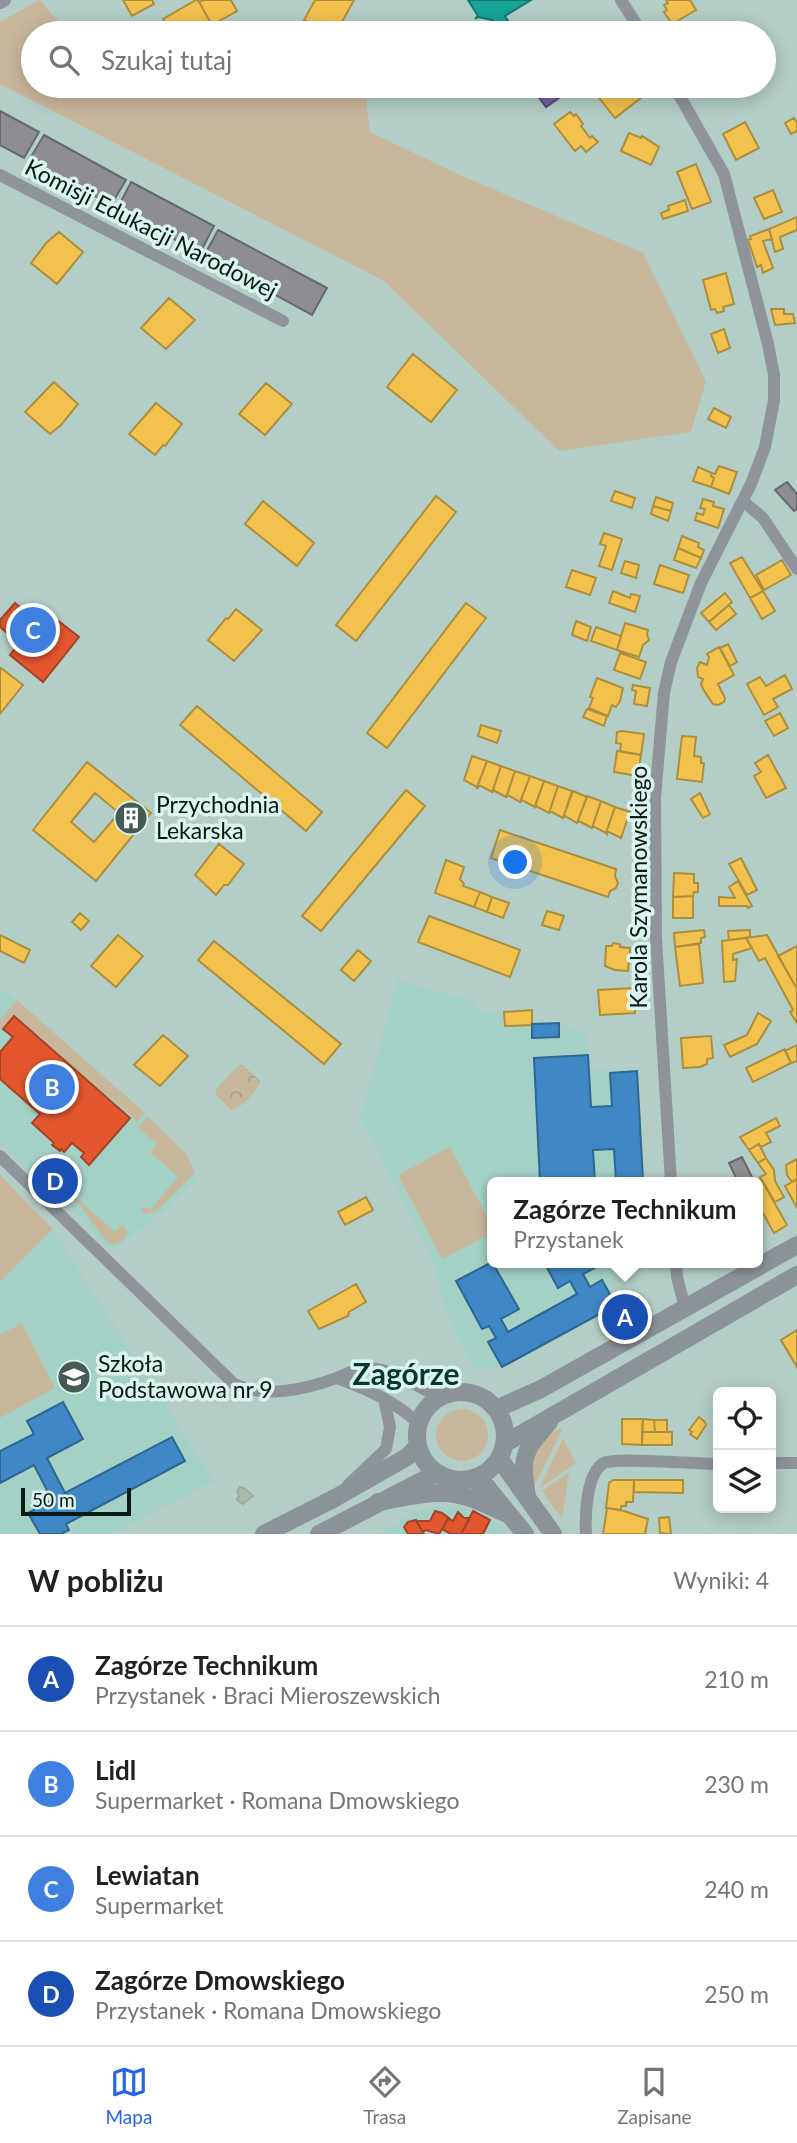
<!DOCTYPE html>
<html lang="pl">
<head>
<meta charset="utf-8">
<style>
	body { margin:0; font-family:Lato,sans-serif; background:#f2f2f2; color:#202124 }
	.controls { position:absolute; right:21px; bottom:21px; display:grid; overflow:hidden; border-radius:10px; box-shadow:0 4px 18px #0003 }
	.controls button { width:63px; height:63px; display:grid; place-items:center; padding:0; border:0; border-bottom:2px solid #e0e0e0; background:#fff; color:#202124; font:35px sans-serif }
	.scale { position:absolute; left:21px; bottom:18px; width:110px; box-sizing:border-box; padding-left:7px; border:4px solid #081b17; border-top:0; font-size:19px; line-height:24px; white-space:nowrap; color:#081b17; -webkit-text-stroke:5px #dcf4ee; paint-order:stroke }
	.you { position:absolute; left:516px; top:863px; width:24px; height:24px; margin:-18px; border:5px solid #fff; border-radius:50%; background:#1a73e8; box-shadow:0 0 0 10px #1a73e833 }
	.badge { display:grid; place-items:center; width:46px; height:46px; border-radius:50%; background:#2563eb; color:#fff; font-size:23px; font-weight:700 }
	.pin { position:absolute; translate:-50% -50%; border:4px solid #fff; box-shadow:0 2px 7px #0006 }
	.popup { position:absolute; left:487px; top:1177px; width:276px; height:91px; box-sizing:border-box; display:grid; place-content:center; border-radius:10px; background:#fff; filter:drop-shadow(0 2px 5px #0005); font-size:23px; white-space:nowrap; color:#757577 }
	.popup b { font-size:26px; color:#202124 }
	.popup::after { content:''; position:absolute; left:50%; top:100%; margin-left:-14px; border:14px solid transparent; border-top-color:#fff }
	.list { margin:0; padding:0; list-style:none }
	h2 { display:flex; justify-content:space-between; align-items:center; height:91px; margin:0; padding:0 28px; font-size:30px }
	h2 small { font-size:23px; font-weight:400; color:#757577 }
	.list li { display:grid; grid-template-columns:46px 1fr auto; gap:21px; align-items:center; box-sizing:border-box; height:105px; padding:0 28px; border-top:2px solid #e0e0e0 }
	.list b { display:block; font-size:26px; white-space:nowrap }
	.list p { margin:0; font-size:23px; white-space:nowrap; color:#757577 }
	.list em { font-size:23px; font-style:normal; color:#757577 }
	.icon { flex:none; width:38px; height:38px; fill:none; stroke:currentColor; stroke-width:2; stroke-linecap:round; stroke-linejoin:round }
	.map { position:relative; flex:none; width:797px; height:1534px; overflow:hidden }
	.search { position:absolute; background:#fff; box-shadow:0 4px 18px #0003; left:21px; right:21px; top:21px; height:77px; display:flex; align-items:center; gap:18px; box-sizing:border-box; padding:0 24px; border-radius:38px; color:#757577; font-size:26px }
	.sheet { height:511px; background:#fff }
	nav { display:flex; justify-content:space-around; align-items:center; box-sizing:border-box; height:98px; border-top:2px solid #e0e0e0; background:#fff; font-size:19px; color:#757577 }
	nav a { display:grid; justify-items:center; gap:4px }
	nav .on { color:#2563eb }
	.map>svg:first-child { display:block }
	.built { fill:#a4d1c6 }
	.green { fill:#c9b79c }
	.park { fill:url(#park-crowns) }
	.homes { fill:#f2c14e; stroke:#ac8f3e; stroke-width:2; fill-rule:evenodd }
	.shops { fill:#e4572e; stroke:#a24527; stroke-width:2 }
	.offices { fill:#7b5ea7; stroke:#584a7c; stroke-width:2 }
	.schools { fill:#3f88c5; stroke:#2e6791; stroke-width:2 }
	.public { fill:#17a398; stroke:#127a71; stroke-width:2 }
	.industry { fill:#8d8d92; stroke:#656b6d; stroke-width:2 }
	.building { fill:#aab8ad; stroke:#9eaca1; stroke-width:2 }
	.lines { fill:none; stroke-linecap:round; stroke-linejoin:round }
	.street { stroke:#8e949a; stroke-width:12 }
	.secondary { stroke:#8b9298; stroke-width:18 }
	.labels { text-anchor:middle; stroke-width:7; stroke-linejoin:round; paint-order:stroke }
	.street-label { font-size:23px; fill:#081b17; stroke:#dcf4ee }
	.poi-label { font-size:23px; fill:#081b17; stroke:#dcf4ee; text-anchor:start }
	.district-label { font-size:30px; font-weight:bold; fill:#053930; stroke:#dcf4ee }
</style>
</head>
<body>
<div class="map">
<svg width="797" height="1534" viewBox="0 0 797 1534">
	<defs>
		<pattern id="park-crowns" width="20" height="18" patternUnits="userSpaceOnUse" patternTransform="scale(1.75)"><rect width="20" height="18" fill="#c9b79c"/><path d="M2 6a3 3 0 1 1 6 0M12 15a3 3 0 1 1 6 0" fill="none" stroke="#ab9d86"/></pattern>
	</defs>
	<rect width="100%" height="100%" fill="#b3cec7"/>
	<!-- built -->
	<path class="built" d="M398,979L476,1003L479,1012L502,1014L504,1027L562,1024L586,1035L591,1069L610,1071L638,1069L644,1182H492V1263H630L608,1289L617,1306L503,1368L473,1369L444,1309L436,1267L360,1118Z
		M4,989L148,1116L190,1160L197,1178L160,1214L119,1247L110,1248L102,1244L65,1198L47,1180L20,1162L0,1143V994Z
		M53,1229L214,1481L112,1534H0V1282Z
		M459,1506L474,1509L490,1518L506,1534H379L413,1512L437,1507Z"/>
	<!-- green -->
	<path class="green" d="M40,0L68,33H33V86H347L366,96L370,132L460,175L643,253L706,381L691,432L559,451L384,281L0,84V22Z
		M17,1000L145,1113L136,1123L135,1119L107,1095H104L14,1016L3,1029L0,1027V1021Z
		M148,1116L186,1154L195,1172L157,1211L146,1214L141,1211L144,1206L150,1210L178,1177L150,1152L157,1144L138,1128Z
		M450,1147L492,1226V1233L442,1259L398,1175Z
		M66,1174L69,1176L62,1185L115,1232L122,1225L126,1229L127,1234L122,1241L115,1244L109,1243L102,1236L80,1205L58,1184Z
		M0,1175L53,1229L0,1282Z
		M22,1323L55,1388L0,1418V1335Z
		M436 1435a26 26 0 1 1 52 0a26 26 0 1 1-52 0Z
		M561,1428L562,1430L534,1487C531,1454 530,1445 561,1428Z
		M563,1438L576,1463L540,1488V1487Z
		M569,1472L562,1519L542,1491Z"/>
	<!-- park -->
	<path class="park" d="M239,1065H243L260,1081C257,1092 242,1108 231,1110L215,1094L217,1088Z"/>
	<!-- homes -->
	<path class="homes" d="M123,0H152L154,4L132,16Z
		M196,0H198L210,22L189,33H171L163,19Z
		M204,0H231L237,11L212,25L199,2Z
		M315,0H354L336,33H328L304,20Z
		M666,0H690L696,10L672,24L664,12L667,10L664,5L668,3Z
		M606,86H641L647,93L615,118L596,94Z
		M570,112L574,116L576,114L583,124L581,126L590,138L592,136L598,142L586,152L581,146L575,151L554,124Z
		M794,118L797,123V131L791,134L785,123Z
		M745,122L759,148L736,160L723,134Z
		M629,133L641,138L642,136L659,147L651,165L621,151Z
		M696,164L711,202L692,209L677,172Z
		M773,190L782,212L764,219L754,198Z
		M685,200L688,211L663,219L661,213L669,210L668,206Z
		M797,217V230L780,237L783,249L775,252L769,229Z
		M769,229L772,239L763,241L773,268L763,273L761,265L757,267L748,240L751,239L750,236Z
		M59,232L83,252L57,284L31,263L47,242Z
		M726,273L734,304L723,307L724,311L717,313L715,309L711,310L703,280Z
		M169,298L195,320L166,349L141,328Z
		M771,309H784V314H793L795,323L775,325Z
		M724,329L730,348L718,353L711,334Z
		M413,354L457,390L431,422L387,387Z
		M54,382L78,404L61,425L50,434L25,412Z
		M266,383L292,404L265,435L239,414Z
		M156,403L182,424L165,446L163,445L155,455L129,434Z
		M714,408L731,417L726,428L708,419Z
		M719,466L737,472L729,494L711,487L714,478L711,476L712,473L715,474Z
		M698,467L712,473L711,476L714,478L711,487L693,481Z
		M615,491L635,498L632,508L611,501Z
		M436,496L456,512L356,641L336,625Z
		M656,497L673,503L671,511L653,506Z
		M703,499L714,502L713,506L724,509L718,528L695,520L697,513L703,515L705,509L700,508Z
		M263,501L314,543L297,566L245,524Z
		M653,506L671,511L668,521L651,514Z
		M604,533L622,539L612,570L599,566L606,546L600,544Z
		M682,536L699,543L698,547L704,550L701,558L678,548Z
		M678,548L701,558L696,568L674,560Z
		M742,557L763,591L750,598L730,563Z
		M782,560L791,575L764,590L756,575Z
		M625,561L639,565L636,578L621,573Z
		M660,565L689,575L683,593L654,584Z
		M572,570L596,578L590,595L566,587Z
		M613,591L630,598L631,594L640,596L635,612L609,603Z
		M763,591L775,611L762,619L750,598Z
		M725,593L732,602L709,622L701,613Z
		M466,603L486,618L387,748L367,733Z
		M729,605L736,614L716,630L709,622Z
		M236,609L262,630L234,661L208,640L226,618L228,619Z
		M576,621L591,627L587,641L572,635Z
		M625,623L648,630L647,634L649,640L643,645L639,657L617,650Z
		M596,627L621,636L617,650L591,641Z
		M728,644L737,662L730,666L720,648Z
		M719,647L734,675L718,684L725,698L724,702L718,705L713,704L703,689L701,684L703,679L698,677L697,668L700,662L707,665L709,657L707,654Z
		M620,653L646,662L640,679L614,670Z
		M1,668L23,685L0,714V669Z
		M785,675L792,689L773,699L778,707L764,715L747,684L760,677L766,686Z
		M597,678L623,688L620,701L616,707L612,705L608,716L589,708L593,698L590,697Z
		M633,685L650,688L647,706L634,704L636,691L632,690Z
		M197,706L322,812L306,831L180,725Z
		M587,709L607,716L604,726L583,717Z
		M780,713L788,728L774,736L765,721Z
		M481,725L501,731L497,743L478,736Z
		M622,731L644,734L641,755L620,751L621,744L616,743L617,732Z
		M682,736L696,737L694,756L701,757V763H704L702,782L677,779Z
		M617,751L641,755L638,776L614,772Z
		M768,755L786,788L766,798L754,776L761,772L755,763Z
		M472,756L487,761L477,787L464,780Z
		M487,761L501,766L492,792L479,785L478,788H477Z
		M87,762L151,813L96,881L33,830ZM95,793L119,813L94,842L71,822Z
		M501,766L515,771L506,797L493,790L492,793Z
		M515,771L530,776L520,802L508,795L506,798Z
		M530,776L544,781L535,807L522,800L520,803Z
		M544,781L558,786L549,813L536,806L534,808Z
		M558,786L572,791L563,818L550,811L549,813Z
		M406,790L425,806L321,931L302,916Z
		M573,791L587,797L577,823L565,816L563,818Z
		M700,793L710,814L703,818L691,799Z
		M587,796L601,801L592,828L579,821L577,823Z
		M601,801L615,807L606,833L593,826L592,828Z
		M615,807L630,812L621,838L607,831V834L606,833Z
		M500,830L616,869L615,876L618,883L616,888L610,891L608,897L491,858Z
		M219,844L244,864L228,885H224L216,895L195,875Z
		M741,858L757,890L747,895L729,864Z
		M446,860L464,867L460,879L464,884L463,886L480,892L474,907L435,893Z
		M674,873L694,874V883H698V892H694L693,896L673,897Z
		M738,881L752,906L748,908L747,906H719V897L735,898L729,887Z
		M480,892L492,897L487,912L474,907Z
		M693,896V918H673V897Z
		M492,897L509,903L503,918L487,912Z
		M547,911L564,916L559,930L542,925Z
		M80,913L89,921L81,930L72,922Z
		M429,916L520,950L510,977L418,942Z
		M704,930L705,937L701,938V943L675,947L674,933Z
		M750,930V937L729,940L728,931Z
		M0,935L30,950L24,963L0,951Z
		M118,935L143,956L116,987L91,966Z
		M767,935L797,989V1023L790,1012L793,1010L765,958L759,961L746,938Z
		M746,938L752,948L733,954V960L737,959L735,981L724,982L722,941Z
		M214,941L341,1044L324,1064L198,960Z
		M613,943L620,944V947L630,948L628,971L615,970L605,966L606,946H612Z
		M699,944L703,983L680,986L675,947Z
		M797,946V989L778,956Z
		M358,950L371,961L354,981L341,970Z
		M633,988L635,1013L600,1015L598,990Z
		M532,1010V1025L505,1026L504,1012Z
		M758,1013L771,1021L757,1044L730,1057L724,1045L747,1035Z
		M163,1035L188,1056L160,1086L134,1065Z
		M711,1036L713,1058L707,1059V1064L700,1067L683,1068L681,1038Z
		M797,1045V1061L791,1063L785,1051Z
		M785,1049L791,1063L753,1082L746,1068Z
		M776,1118L780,1126L766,1133L771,1142L761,1147L759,1144L749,1150L740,1137Z
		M759,1144L766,1158L758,1163L749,1150Z
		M766,1158L774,1170L775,1181L784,1197L775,1202L760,1177L766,1174L758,1163Z
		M797,1159V1179L792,1182L787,1175L786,1165Z
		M761,1179L787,1225L774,1233L758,1204V1182H754Z
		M797,1179V1208L785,1186Z
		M366,1197L373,1210L345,1225L338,1212Z
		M356,1284L366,1302L349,1312L348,1316L319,1329L308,1311Z
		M797,1330V1367L781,1340Z
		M699,1417L705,1422L706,1425L697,1439L690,1434L692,1432L689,1430Z
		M622,1419H643L642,1445L622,1444Z
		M643,1419L654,1420L655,1432H642Z
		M654,1420H667V1432H655Z
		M642,1432H672V1445H642Z
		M613,1480H634L633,1502H626V1506H621V1510L606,1508L609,1483Z
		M634,1480H683V1493L634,1492Z
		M607,1508L624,1511L648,1519L645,1534H603Z
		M669,1517L671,1534L660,1533L659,1518Z"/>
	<!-- shops -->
	<path class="shops" d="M15,603L47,629L56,619L79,637L43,682L10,655L19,643L0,627V620Z
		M14,1016L130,1118L89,1165L81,1157L84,1153L72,1143L64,1152L61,1149L60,1151L52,1145L54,1143L32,1123L40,1114L0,1079V1052L13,1037L3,1029Z
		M435,1511L442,1513L449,1518L439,1534L426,1530L423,1532L416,1521H430Z
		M473,1511L490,1520L483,1534H461Z
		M458,1512L464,1518H470L461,1534H451L442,1529L448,1518L453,1521Z
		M416,1520L424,1534H408L404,1527L408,1522Z"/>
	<!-- offices -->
	<path class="offices" d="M536,86H576L546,107L532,88Z"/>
	<!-- schools -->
	<path class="schools" d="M559,1023V1037L532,1038V1024Z
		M588,1055L591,1107L612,1106L610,1073L637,1071L643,1180L616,1182L614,1149L593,1150L595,1182H540L534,1058Z
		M492,1262L519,1309L501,1319L508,1332L577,1294L570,1281L558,1288L545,1264L547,1263H604L583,1274L590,1287L602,1280L616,1305L502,1367L488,1342L496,1338L489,1326L482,1329L456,1281Z
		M63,1402L83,1439L47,1458L65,1493L172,1437L185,1461L66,1524L69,1530L61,1534H40L28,1513L52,1500L34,1465L0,1483V1451L34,1434L27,1421Z"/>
	<!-- public -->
	<path class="public" d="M468,0H531L505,16L508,21L497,28L492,20L478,17L475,19L478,16Z"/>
	<!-- industry -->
	<path class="industry" d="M459,86H483L466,97Z
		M0,111L39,132L24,158L0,145Z
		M44,135L126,180L111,205L29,160Z
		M131,182L214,226L200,253L117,209Z
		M218,230L327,288L312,315L204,256Z
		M787,482L797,494V509L794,511L775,490Z
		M742,1157L753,1179L746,1182H738L729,1163Z"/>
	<!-- building -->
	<path class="building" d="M240,1487L244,1488L253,1496L243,1504L237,1500L239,1496L237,1491Z"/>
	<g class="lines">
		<!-- street -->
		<path class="street" d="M621,0L642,33
			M0,3L5,0
			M0,175L283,321
			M743,501L763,518L797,569
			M0,1156L234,1384C265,1399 308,1389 339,1377C350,1373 357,1367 369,1368C393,1369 418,1387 439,1397
			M671,1182L656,938L655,798L664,693L671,662L701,583L751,484L765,447L774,400V375L768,344L724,174L674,86
			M676,1263L677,1277L685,1308
			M337,1378C366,1389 395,1401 418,1423
			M771,1463H797
			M348,1485L386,1449L390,1427L384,1399
			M586,1534C585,1516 586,1473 604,1463C616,1457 699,1464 718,1464"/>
		<!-- secondary -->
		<path class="secondary" d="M417 1436a44 44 0 1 1 88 0a44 44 0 1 1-88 0Z
			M496,1409L541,1389L797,1245
			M504,1444L797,1275
			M499,1458L553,1534
			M472,1479L486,1486L525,1534
			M527,1497C521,1457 522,1453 549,1422
			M378,1502C397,1499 419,1493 439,1493C464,1492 485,1504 507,1514
			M264,1534L335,1498L407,1457L418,1446
			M319,1534L437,1473"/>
	</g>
	<!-- icons -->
	<defs>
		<symbol id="building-disc" viewBox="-11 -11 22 22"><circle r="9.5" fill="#445a55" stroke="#dcf4ee"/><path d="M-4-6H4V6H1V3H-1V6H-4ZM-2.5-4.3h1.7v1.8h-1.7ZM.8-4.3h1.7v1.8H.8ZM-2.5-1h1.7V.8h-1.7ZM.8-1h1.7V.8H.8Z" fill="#fff"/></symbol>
		<symbol id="school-disc" viewBox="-11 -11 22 22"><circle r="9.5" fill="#445a55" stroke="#dcf4ee"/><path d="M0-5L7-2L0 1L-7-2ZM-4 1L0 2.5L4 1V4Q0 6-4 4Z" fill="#fff"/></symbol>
	</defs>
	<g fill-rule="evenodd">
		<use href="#building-disc" x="112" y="799" width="38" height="38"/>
		<use href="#school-disc" x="55" y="1358" width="38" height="38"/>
	</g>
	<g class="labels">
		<!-- street labels -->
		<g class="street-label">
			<text transform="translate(151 229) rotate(27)" y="8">Komisji Edukacji Narodowej</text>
			<text transform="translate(639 887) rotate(-90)" y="8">Karola Szymanowskiego</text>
		</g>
		<!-- poi labels -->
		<g class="poi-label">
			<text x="156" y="813">Przychodnia<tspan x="156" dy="26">Lekarska</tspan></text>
			<text x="98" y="1372">Szkoła<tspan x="98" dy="26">Podstawowa nr 9</tspan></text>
		</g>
		<!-- district labels -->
		<g class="district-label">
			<text x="406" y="1385">Zagórze</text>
		</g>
	</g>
</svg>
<div class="controls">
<button><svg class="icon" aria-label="locate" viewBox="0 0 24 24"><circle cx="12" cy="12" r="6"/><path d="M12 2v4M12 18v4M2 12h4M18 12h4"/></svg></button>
<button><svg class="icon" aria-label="layers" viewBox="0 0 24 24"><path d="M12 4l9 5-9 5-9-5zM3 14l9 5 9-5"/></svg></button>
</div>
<div class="scale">50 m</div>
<div class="you"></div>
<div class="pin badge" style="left:625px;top:1317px;background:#1a4fb4">A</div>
<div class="popup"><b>Zagórze Technikum</b>Przystanek</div>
<div class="pin badge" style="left:52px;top:1087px;background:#3f7fe0">B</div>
<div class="pin badge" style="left:33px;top:630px;background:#3f7fe0">C</div>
<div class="pin badge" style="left:55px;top:1181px;background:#1a4fb4">D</div>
<div class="search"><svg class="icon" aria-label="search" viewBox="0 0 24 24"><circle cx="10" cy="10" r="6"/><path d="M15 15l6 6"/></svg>Szukaj tutaj</div>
</div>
<section class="sheet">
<h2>W pobliżu<small>Wyniki: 4</small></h2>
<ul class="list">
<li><span class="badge" style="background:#1a4fb4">A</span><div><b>Zagórze Technikum</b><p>Przystanek · Braci Mieroszewskich</p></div><em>210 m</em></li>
<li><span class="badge" style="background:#3f7fe0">B</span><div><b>Lidl</b><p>Supermarket · Romana Dmowskiego</p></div><em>230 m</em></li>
<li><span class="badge" style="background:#3f7fe0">C</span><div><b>Lewiatan</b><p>Supermarket</p></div><em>240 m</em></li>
<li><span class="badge" style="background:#1a4fb4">D</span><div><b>Zagórze Dmowskiego</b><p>Przystanek · Romana Dmowskiego</p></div><em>250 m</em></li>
</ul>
</section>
<nav>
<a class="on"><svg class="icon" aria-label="map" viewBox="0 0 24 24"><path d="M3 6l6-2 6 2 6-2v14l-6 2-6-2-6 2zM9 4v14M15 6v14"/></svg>Mapa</a>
<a><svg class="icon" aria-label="directions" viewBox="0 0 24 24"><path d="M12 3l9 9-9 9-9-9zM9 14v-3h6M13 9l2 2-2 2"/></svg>Trasa</a>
<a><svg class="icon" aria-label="saved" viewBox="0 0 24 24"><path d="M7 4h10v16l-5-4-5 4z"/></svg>Zapisane</a>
</nav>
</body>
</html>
